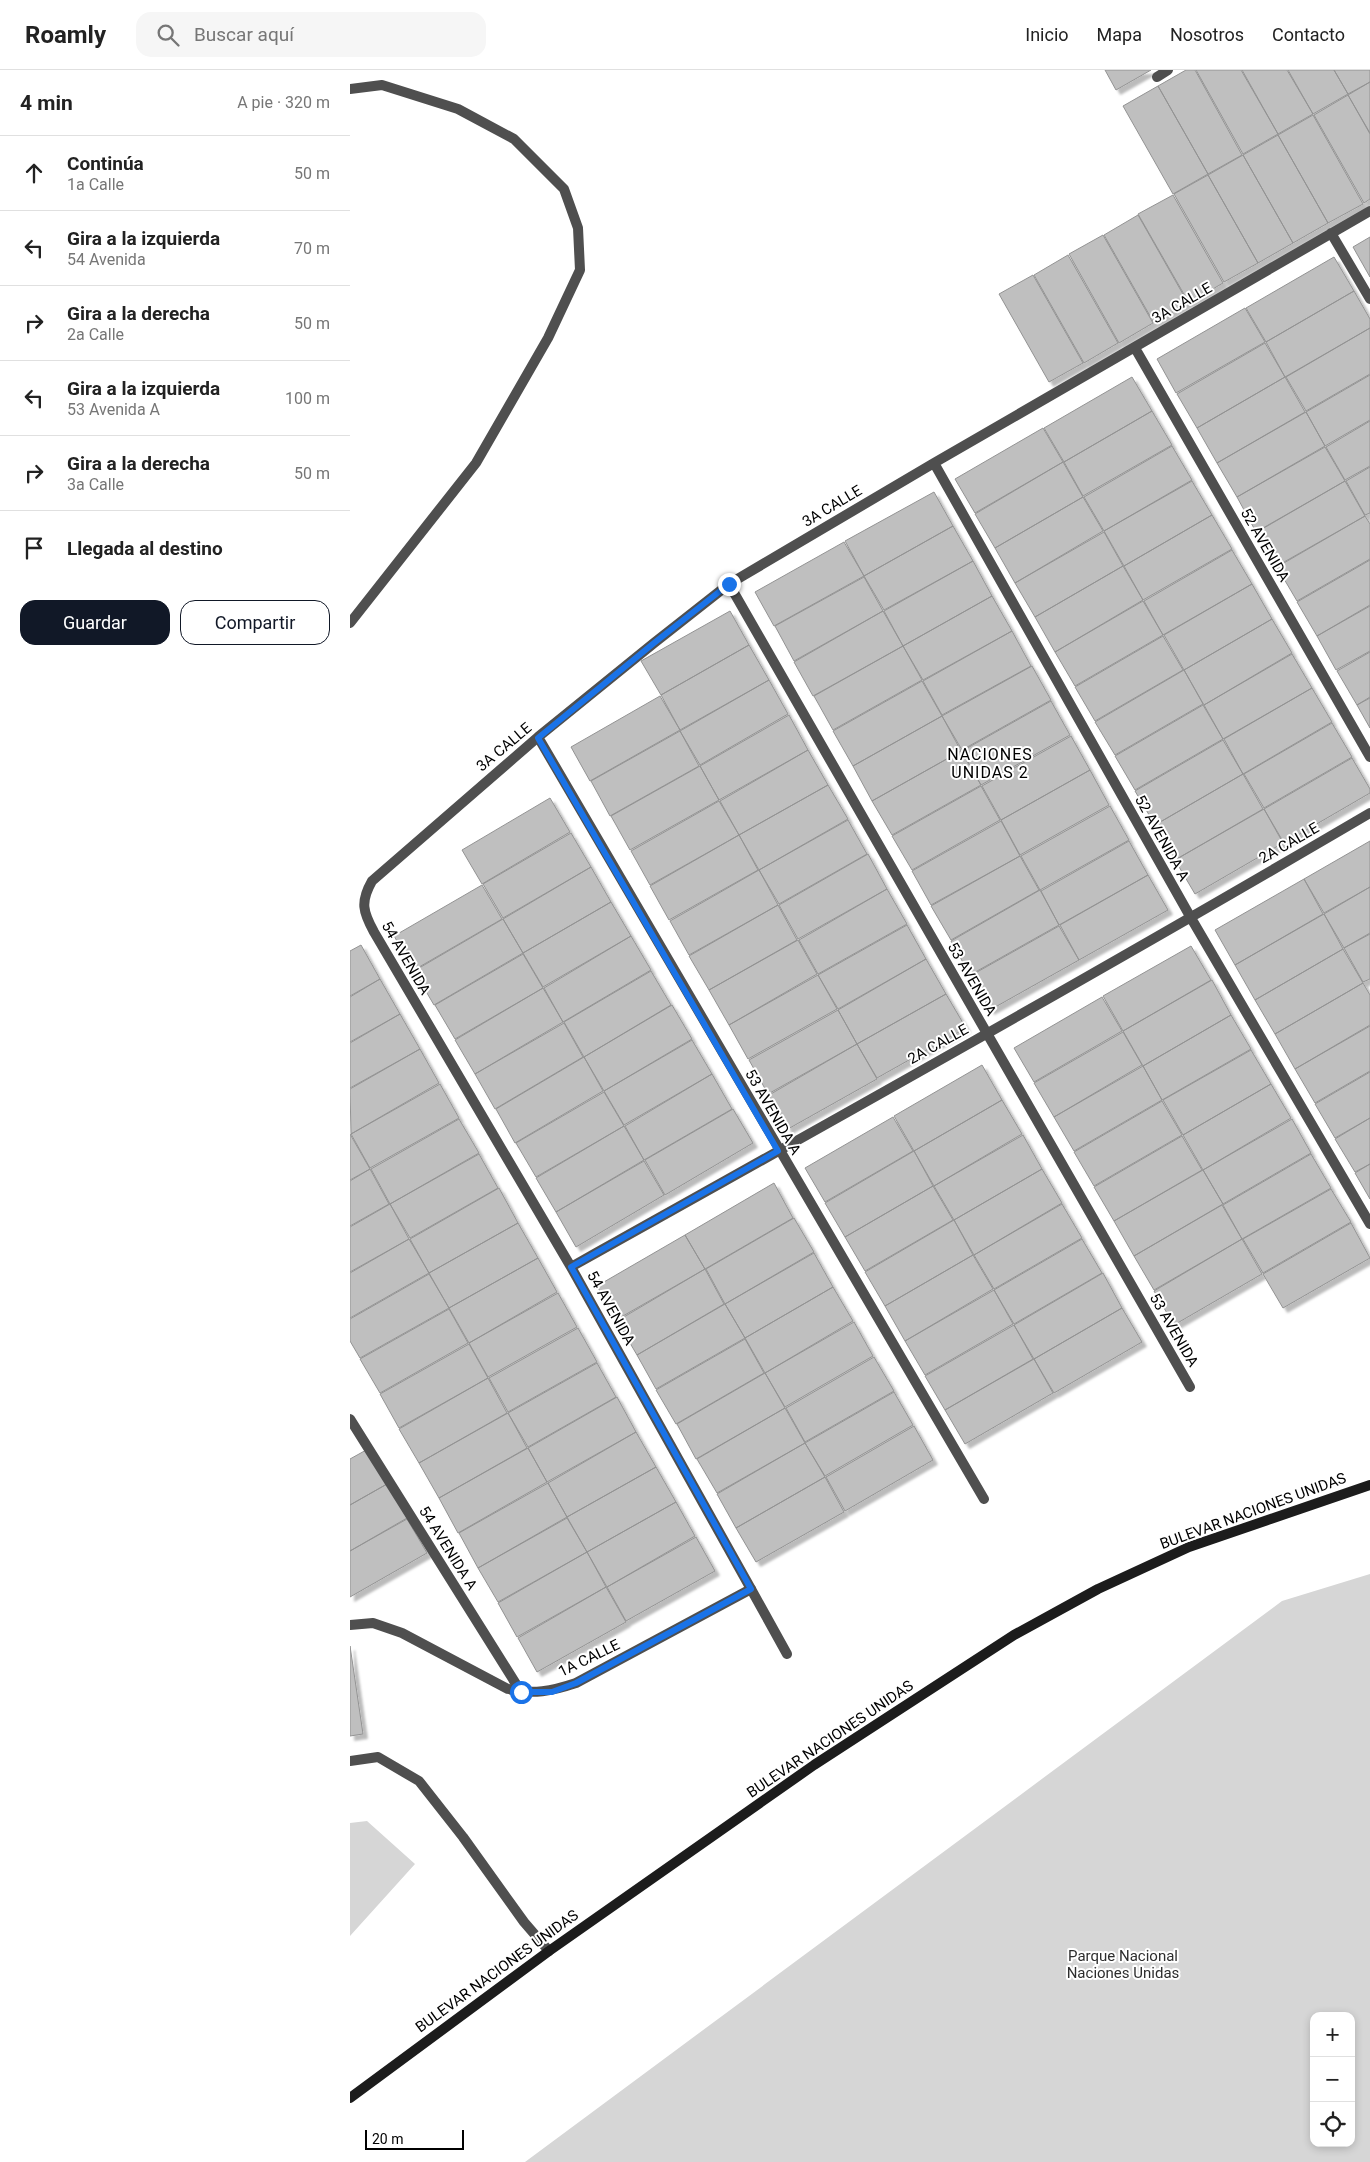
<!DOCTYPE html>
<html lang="es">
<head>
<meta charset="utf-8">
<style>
	body { margin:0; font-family:Roboto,sans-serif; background:#f6f6f6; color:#222 }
	.controls { position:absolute; right:15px; bottom:15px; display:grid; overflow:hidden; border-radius:10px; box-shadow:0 2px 8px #0003 }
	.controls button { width:45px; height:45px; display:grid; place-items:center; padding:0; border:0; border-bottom:1px solid #e0e0e0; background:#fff; color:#222; font:25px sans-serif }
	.scale { position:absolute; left:15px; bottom:12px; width:99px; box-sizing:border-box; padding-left:5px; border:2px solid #000; border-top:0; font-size:14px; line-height:18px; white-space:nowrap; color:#000; -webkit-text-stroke:4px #fff; paint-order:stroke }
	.stop { position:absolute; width:15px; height:15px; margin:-11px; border:4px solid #1a73e8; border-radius:50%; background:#fff }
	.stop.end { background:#1a73e8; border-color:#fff; box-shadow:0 1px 5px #0008 }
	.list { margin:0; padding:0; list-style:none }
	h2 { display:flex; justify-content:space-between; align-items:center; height:65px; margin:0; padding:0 20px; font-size:21px }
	h2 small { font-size:16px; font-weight:400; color:#767676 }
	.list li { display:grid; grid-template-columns:32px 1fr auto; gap:15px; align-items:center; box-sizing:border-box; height:75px; padding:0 20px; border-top:1px solid #e0e0e0 }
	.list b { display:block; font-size:19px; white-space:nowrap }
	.list p { margin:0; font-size:16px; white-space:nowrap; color:#767676 }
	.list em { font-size:16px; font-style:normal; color:#767676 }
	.actions { display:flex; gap:10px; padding:15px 20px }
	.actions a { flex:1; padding:11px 0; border:1px solid #111827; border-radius:15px; text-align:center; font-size:18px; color:#111827 }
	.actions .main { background:#111827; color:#fff }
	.icon { flex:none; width:28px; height:28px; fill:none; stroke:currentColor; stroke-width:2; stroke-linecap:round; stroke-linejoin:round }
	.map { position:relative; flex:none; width:1020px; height:2092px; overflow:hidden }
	header { display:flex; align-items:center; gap:30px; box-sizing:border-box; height:70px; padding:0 25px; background:#fff; border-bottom:1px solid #e0e0e0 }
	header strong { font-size:24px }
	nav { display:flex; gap:28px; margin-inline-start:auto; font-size:18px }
	.search { width:350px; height:45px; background:#f6f6f6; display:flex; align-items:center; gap:12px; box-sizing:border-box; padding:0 18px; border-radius:15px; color:#767676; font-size:19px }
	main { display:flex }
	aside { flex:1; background:#fff }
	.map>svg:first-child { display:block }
	.green { fill:#d6d6d6; fill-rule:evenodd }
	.building { fill:#bfbfbf; stroke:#939393; filter:url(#shadow) }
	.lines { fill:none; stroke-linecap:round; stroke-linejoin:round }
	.lane { stroke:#4f4f4f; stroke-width:10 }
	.street { stroke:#4f4f4f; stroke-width:10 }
	.secondary { stroke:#1c1c1c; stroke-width:10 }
	.route { stroke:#1a73e8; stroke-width:6 }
	.labels { text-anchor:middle; stroke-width:4; stroke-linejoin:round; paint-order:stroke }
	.street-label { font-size:15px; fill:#000; stroke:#fff }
	.park-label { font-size:15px; fill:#2d2d2d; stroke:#fff }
	.neighbourhood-label { font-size:16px; letter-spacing:1px; fill:#000; stroke:#fff }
</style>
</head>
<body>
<header>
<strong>Roamly</strong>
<div class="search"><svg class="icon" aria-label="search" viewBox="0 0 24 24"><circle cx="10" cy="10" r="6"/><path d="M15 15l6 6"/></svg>Buscar aquí</div>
<nav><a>Inicio</a><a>Mapa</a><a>Nosotros</a><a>Contacto</a></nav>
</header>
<main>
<aside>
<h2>4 min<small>A pie · 320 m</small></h2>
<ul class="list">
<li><svg class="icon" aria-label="ahead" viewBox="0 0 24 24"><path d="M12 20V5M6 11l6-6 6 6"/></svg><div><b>Continúa</b><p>1a Calle</p></div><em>50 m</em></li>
<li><svg class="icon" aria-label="left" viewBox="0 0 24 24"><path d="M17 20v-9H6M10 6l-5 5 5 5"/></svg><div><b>Gira a la izquierda</b><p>54 Avenida</p></div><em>70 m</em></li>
<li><svg class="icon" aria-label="right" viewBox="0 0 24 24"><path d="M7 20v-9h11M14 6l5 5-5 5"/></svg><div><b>Gira a la derecha</b><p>2a Calle</p></div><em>50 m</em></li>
<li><svg class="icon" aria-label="left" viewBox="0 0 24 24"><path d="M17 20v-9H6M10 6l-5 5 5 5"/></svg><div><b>Gira a la izquierda</b><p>53 Avenida A</p></div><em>100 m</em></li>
<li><svg class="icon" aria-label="right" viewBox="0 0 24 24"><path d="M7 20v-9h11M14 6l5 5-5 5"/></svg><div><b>Gira a la derecha</b><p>3a Calle</p></div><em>50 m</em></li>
<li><svg class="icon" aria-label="arrive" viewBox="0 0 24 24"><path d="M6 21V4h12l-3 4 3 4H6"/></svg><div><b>Llegada al destino</b></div></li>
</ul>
<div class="actions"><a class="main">Guardar</a><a>Compartir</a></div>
</aside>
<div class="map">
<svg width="1020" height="2092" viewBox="0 0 1020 2092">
	<defs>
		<filter id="shadow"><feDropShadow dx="4.5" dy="4.5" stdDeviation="1" flood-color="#0004"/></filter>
	</defs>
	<rect width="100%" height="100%" fill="#fff"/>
	<!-- green -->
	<path class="green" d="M1020,1504V2092H175L932,1531ZM964,1946H1001V2073H964Z
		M17,1751L65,1794L0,1866V1753Z"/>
	<!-- building -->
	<path class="building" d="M755,0H801L766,20Z
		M836,0H845L892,85L858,104L808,16Z
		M846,0H891L928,64L893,84Z
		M892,0H937L963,44L928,64Z
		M938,0H984L998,24L963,44Z
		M984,0H1020V12L998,24Z
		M1020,12V63L998,25Z
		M808,16L858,104L823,124L773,36Z
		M998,25L1020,64V129L1014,133L964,45Z
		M963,45L1013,134L978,153L928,65Z
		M928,65L978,153L943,173L893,85Z
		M893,85L943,173L908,193L858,105Z
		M858,105L908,193L874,212L824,124Z
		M823,125L873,213L839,233L788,144Z
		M788,145L838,233L804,253L754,165Z
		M753,165L803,253L769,273L719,184Z
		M1020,167V207L1003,177Z
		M718,185L768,273L734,293L684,205Z
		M984,187L1004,221L916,272L896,238Z
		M683,205L733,293L699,312L649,224Z
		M1004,221L1020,249V258L935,307L916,272Z
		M895,238L915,272L826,323L807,289Z
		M1020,258V304L956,341L936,307Z
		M915,273L935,307L847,358L827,324Z
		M1020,305V350L975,376L956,342Z
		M782,307L802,341L714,392L694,358Z
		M935,307L955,342L867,393L847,358Z
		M802,341L822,375L733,426L714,392Z
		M956,342L975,376L887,427L867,393Z
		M1020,351V396L995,410L976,377Z
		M693,358L713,392L625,443L605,409Z
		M822,376L842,410L754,461L734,427Z
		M975,377L995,411L906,462L887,427Z
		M713,392L733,427L645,478L625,444Z
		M1020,397V443L1015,445L996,411Z
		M842,411L862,445L774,496L754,461Z
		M995,411L1015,446L927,496L907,462Z
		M584,422L603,456L514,506L495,471Z
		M733,427L753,461L665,513L645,478Z
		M862,445L882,479L793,530L774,496Z
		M1015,446L1020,454V489L947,531L927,497Z
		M603,456L623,491L534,540L514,506Z
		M754,462L773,496L685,547L665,513Z
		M494,472L514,506L424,556L405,522Z
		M882,480L902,514L813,565L794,531Z
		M1020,490V535L967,566L947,532Z
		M623,491L642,526L553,576L534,541Z
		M773,496L793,530L705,582L685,547Z
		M514,507L533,541L444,591L425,556Z
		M902,514L922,549L834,600L814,565Z
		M642,526L662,561L573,610L553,576Z
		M793,531L813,565L725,616L705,582Z
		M1020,536V581L986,600L967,566Z
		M380,541L399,575L311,625L291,591Z
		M533,541L553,576L463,626L444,592Z
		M922,549L942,583L854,635L834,600Z
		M662,561L681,596L592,645L573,611Z
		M813,566L833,600L745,651L725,617Z
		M399,575L419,610L330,660L311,625Z
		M553,576L572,610L483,660L464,626Z
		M1020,582V627L1007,635L987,601Z
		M942,584L962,618L873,669L854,635Z
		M682,596L701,630L612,680L592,646Z
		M834,600L853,634L765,685L745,652Z
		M419,610L438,644L350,695L330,661Z
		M572,611L592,646L503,696L483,661Z
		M962,618L982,652L893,704L874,669Z
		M310,626L330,660L240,711L221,677Z
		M1020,628V658L1007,635Z
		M701,631L720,665L631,715L612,681Z
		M853,635L873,669L785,720L765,686Z
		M439,645L458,680L369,730L350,696Z
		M592,646L611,681L522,731L503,696Z
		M982,653L1002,687L914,738L894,704Z
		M330,661L349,696L260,746L241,711Z
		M721,666L740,700L651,750L632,716Z
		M873,670L893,704L805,755L785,721Z
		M458,680L478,715L389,765L370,731Z
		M611,681L631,715L542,765L522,731Z
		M1002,688L1020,719V723L934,773L914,739Z
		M350,696L369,730L280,780L261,746Z
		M740,700L759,735L670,785L651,750Z
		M893,704L913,739L825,790L805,755Z
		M478,715L498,749L409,800L389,765Z
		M631,716L650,750L562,800L542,766Z
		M200,728L220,762L132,814L112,780Z
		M369,731L389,765L300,815L281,781Z
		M760,736L779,770L690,820L671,786Z
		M914,739L933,773L845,824L825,790Z
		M498,750L517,784L429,834L409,800Z
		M651,751L670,786L581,835L562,801Z
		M221,763L241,797L153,848L133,814Z
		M389,765L408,800L319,850L300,816Z
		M779,771L798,805L709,855L691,821Z
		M1020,771V817L974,843L954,809Z
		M518,784L537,819L448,869L429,835Z
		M670,786L689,820L601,870L581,836Z
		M241,797L261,832L173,883L153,849Z
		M409,800L428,835L339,885L320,851Z
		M798,805L818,840L729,890L710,855Z
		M954,809L973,844L885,895L865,860Z
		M132,815L152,849L64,900L44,866Z
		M1020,817V863L994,878L974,844Z
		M537,819L557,854L468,904L449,870Z
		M690,820L709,855L620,905L601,871Z
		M261,832L281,866L193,917L173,883Z
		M428,835L447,870L359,920L339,886Z
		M974,844L993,879L905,930L885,895Z
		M153,849L173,883L84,935L64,901Z
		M557,855L576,889L488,939L468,905Z
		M709,856L729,890L640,940L620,906Z
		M1020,864V909L1013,912L994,878Z
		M281,866L301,900L213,952L194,918Z
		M448,870L467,904L379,955L359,920Z
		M11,875L30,909L0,926V881Z
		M841,876L861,910L773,961L753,926Z
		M993,879L1013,913L925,964L905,930Z
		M173,884L193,918L105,969L85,935Z
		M576,889L596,924L507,974L488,940Z
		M301,901L321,935L234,987L214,952Z
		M468,905L487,939L398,989L379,955Z
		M30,909L50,944L0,972V927Z
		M862,910L881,945L793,996L773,961Z
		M1013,913L1020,925V955L945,999L925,964Z
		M193,918L213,952L125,1004L105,970Z
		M596,924L616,958L527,1008L507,974Z
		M752,927L772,961L684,1012L664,978Z
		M322,935L342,969L254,1021L234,987Z
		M488,940L507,974L418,1024L399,990Z
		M50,944L70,979L0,1018V973Z
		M881,945L901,979L812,1030L793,996Z
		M214,953L233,987L145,1039L125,1004Z
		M1020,956V1001L965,1033L945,999Z
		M773,962L792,995L704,1047L684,1013Z
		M342,970L362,1004L274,1055L254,1021Z
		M507,974L527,1009L438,1059L419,1025Z
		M70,979L89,1013L1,1064L0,1019Z
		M901,980L921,1014L833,1065L813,1030Z
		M234,987L253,1021L165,1073L146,1039Z
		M632,995L652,1030L564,1081L544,1046Z
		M793,996L812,1030L724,1081L704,1047Z
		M1020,1002V1048L985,1068L965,1034Z
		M362,1004L382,1039L294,1090L275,1056Z
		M90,1014L109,1048L20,1098L1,1064Z
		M921,1014L941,1048L853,1100L833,1065Z
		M254,1022L274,1056L186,1107L166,1073Z
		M652,1030L672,1064L584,1116L564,1081Z
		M812,1031L832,1065L744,1116L724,1082Z
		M383,1039L403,1073L315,1125L295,1090Z
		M543,1047L563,1081L475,1132L455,1098Z
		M1020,1048V1094L1005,1102L985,1069Z
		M109,1049L129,1083L40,1134L21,1099Z
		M942,1049L961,1083L873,1134L853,1100Z
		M274,1056L294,1090L206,1142L186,1108Z
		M0,1064L20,1099L0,1110Z
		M673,1065L692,1099L604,1150L584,1116Z
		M832,1066L852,1100L764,1151L744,1117Z
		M564,1081L583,1116L495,1167L475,1133Z
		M129,1084L148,1118L60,1168L40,1134Z
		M961,1084L981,1118L892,1169L873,1135Z
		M294,1091L314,1125L226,1177L206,1142Z
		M1020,1094V1129L1005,1103Z
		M20,1099L39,1134L0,1156V1111Z
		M692,1099L712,1133L624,1185L604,1150Z
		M853,1100L873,1134L784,1186L764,1151Z
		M424,1113L443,1148L355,1199L335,1165Z
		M583,1116L603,1150L515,1201L495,1167Z
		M149,1118L168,1153L79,1203L60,1169Z
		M981,1119L1001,1152L913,1203L893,1169Z
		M40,1134L59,1169L0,1202V1157Z
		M712,1134L732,1168L644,1219L624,1185Z
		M872,1135L892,1169L804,1220L784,1186Z
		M444,1148L464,1182L375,1234L356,1199Z
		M604,1150L623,1185L535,1236L515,1202Z
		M168,1153L188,1188L99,1238L79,1203Z
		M1001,1153L1020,1188L933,1238L913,1204Z
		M335,1165L355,1199L266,1250L247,1216Z
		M59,1169L79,1203L0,1248V1203Z
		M732,1169L752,1203L664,1254L644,1220Z
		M892,1169L912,1204L824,1255L804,1221Z
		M464,1183L483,1217L395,1268L375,1234Z
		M623,1185L643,1219L555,1271L535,1236Z
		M188,1188L207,1222L119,1273L99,1238Z
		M355,1199L374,1234L287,1285L267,1251Z
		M753,1203L772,1238L684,1289L664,1255Z
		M79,1204L99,1238L10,1288L0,1271V1249Z
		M483,1217L503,1251L415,1303L395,1268Z
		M644,1220L663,1254L575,1305L555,1271Z
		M208,1223L227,1257L138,1307L119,1273Z
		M375,1234L395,1268L306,1319L287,1285Z
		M772,1238L792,1272L704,1323L684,1289Z
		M99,1239L118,1273L30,1323L10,1289Z
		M504,1252L523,1286L435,1337L415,1303Z
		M664,1255L683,1289L595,1340L575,1306Z
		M228,1258L247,1292L158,1342L139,1308Z
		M395,1269L414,1303L326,1354L306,1320Z
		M119,1274L138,1308L49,1358L30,1324Z
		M524,1287L544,1321L455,1372L436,1338Z
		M684,1289L703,1323L615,1374L595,1340Z
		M247,1293L266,1327L178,1377L158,1343Z
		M415,1303L435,1338L346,1389L327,1354Z
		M138,1308L157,1343L69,1393L49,1359Z
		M544,1322L563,1355L475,1406L455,1373Z
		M267,1327L286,1362L197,1412L178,1378Z
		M435,1338L455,1373L367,1423L347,1389Z
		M158,1343L177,1378L89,1428L69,1393Z
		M564,1356L583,1390L495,1441L476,1407Z
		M286,1362L306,1397L217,1447L198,1413Z
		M455,1373L475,1407L386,1458L367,1424Z
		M178,1378L197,1412L108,1463L89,1428Z
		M18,1379L37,1414L0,1435V1389Z
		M306,1397L326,1432L237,1482L217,1447Z
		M475,1407L494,1442L406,1492L386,1458Z
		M198,1413L217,1447L128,1498L109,1463Z
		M37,1414L57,1448L0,1481V1435Z
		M326,1432L345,1466L257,1517L237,1482Z
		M217,1448L237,1482L148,1532L128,1498Z
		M57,1449L77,1483L0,1527V1481Z
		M346,1467L365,1501L276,1551L257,1517Z
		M237,1482L256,1517L167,1567L148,1533Z
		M256,1517L276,1552L187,1602L168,1568Z
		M0,1576L13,1664L0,1666Z"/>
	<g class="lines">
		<!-- lane -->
		<path class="lane" d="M0,19L32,15L108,39L164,69L214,119L228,158L230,200L198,268L126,393L0,553
			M401,1519L437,1584
			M0,1691L28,1687L69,1711L113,1767L174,1852L199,1881"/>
		<!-- street -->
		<path class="street" d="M807,7L818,0
			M981,163L1020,229
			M785,278L1020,687
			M584,393L841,848L1020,1154
			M379,514L840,1317
			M188,667L634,1429
			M221,1197C488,1048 756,898 1020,743
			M0,1349L171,1622
			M0,1555L23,1553L52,1563L158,1619C183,1625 202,1621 226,1613L401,1519L221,1197L24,862C13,842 10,832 22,811L188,667L304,573L379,514L584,393L1020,141"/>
		<!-- secondary -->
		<path class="secondary" d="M0,2028L199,1881L464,1695L664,1565L748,1519L839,1477L1020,1415"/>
	</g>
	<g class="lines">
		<!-- route -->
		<path class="route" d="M171,1622H202L226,1613L401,1519L221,1197L428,1081L188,668L304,573L379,514"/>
	</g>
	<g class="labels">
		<!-- street labels -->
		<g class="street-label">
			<text transform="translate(832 233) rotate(-30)" y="5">3A CALLE</text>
			<text transform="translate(482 436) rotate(-31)" y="5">3A CALLE</text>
			<text transform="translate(915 475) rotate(60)" y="5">52 AVENIDA</text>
			<text transform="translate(154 677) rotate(-40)" y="5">3A CALLE</text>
			<text transform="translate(812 768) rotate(61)" y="5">52 AVENIDA A</text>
			<text transform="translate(939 773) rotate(-30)" y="5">2A CALLE</text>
			<text transform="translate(56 888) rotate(60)" y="5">54 AVENIDA</text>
			<text transform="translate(622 909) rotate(60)" y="5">53 AVENIDA</text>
			<text transform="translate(588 974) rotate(-29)" y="5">2A CALLE</text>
			<text transform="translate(423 1042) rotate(60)" y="5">53 AVENIDA A</text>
			<text transform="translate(261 1238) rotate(61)" y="5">54 AVENIDA</text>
			<text transform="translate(824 1260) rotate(60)" y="5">53 AVENIDA</text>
			<text transform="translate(903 1441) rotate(-20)" y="5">BULEVAR NACIONES UNIDAS</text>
			<text transform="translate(98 1478) rotate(58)" y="5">54 AVENIDA A</text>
			<text transform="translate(239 1588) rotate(-26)" y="5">1A CALLE</text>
			<text transform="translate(480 1669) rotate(-34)" y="5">BULEVAR NACIONES UNIDAS</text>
			<text transform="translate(147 1901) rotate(-36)" y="5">BULEVAR NACIONES UNIDAS</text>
		</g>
		<!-- park labels -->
		<g class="park-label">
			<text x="773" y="1891">Parque Nacional<tspan x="773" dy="17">Naciones Unidas</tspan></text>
		</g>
		<!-- neighbourhood labels -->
		<g class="neighbourhood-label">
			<text x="640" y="690">NACIONES<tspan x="640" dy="18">UNIDAS 2</tspan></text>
		</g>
	</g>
</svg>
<div class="controls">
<button>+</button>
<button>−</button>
<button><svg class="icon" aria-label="locate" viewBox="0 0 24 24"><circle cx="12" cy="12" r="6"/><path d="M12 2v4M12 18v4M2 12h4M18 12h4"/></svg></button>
</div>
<div class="scale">20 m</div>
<div class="stop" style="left:171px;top:1622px"></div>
<div class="stop end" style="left:379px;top:514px"></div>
</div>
</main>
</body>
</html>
